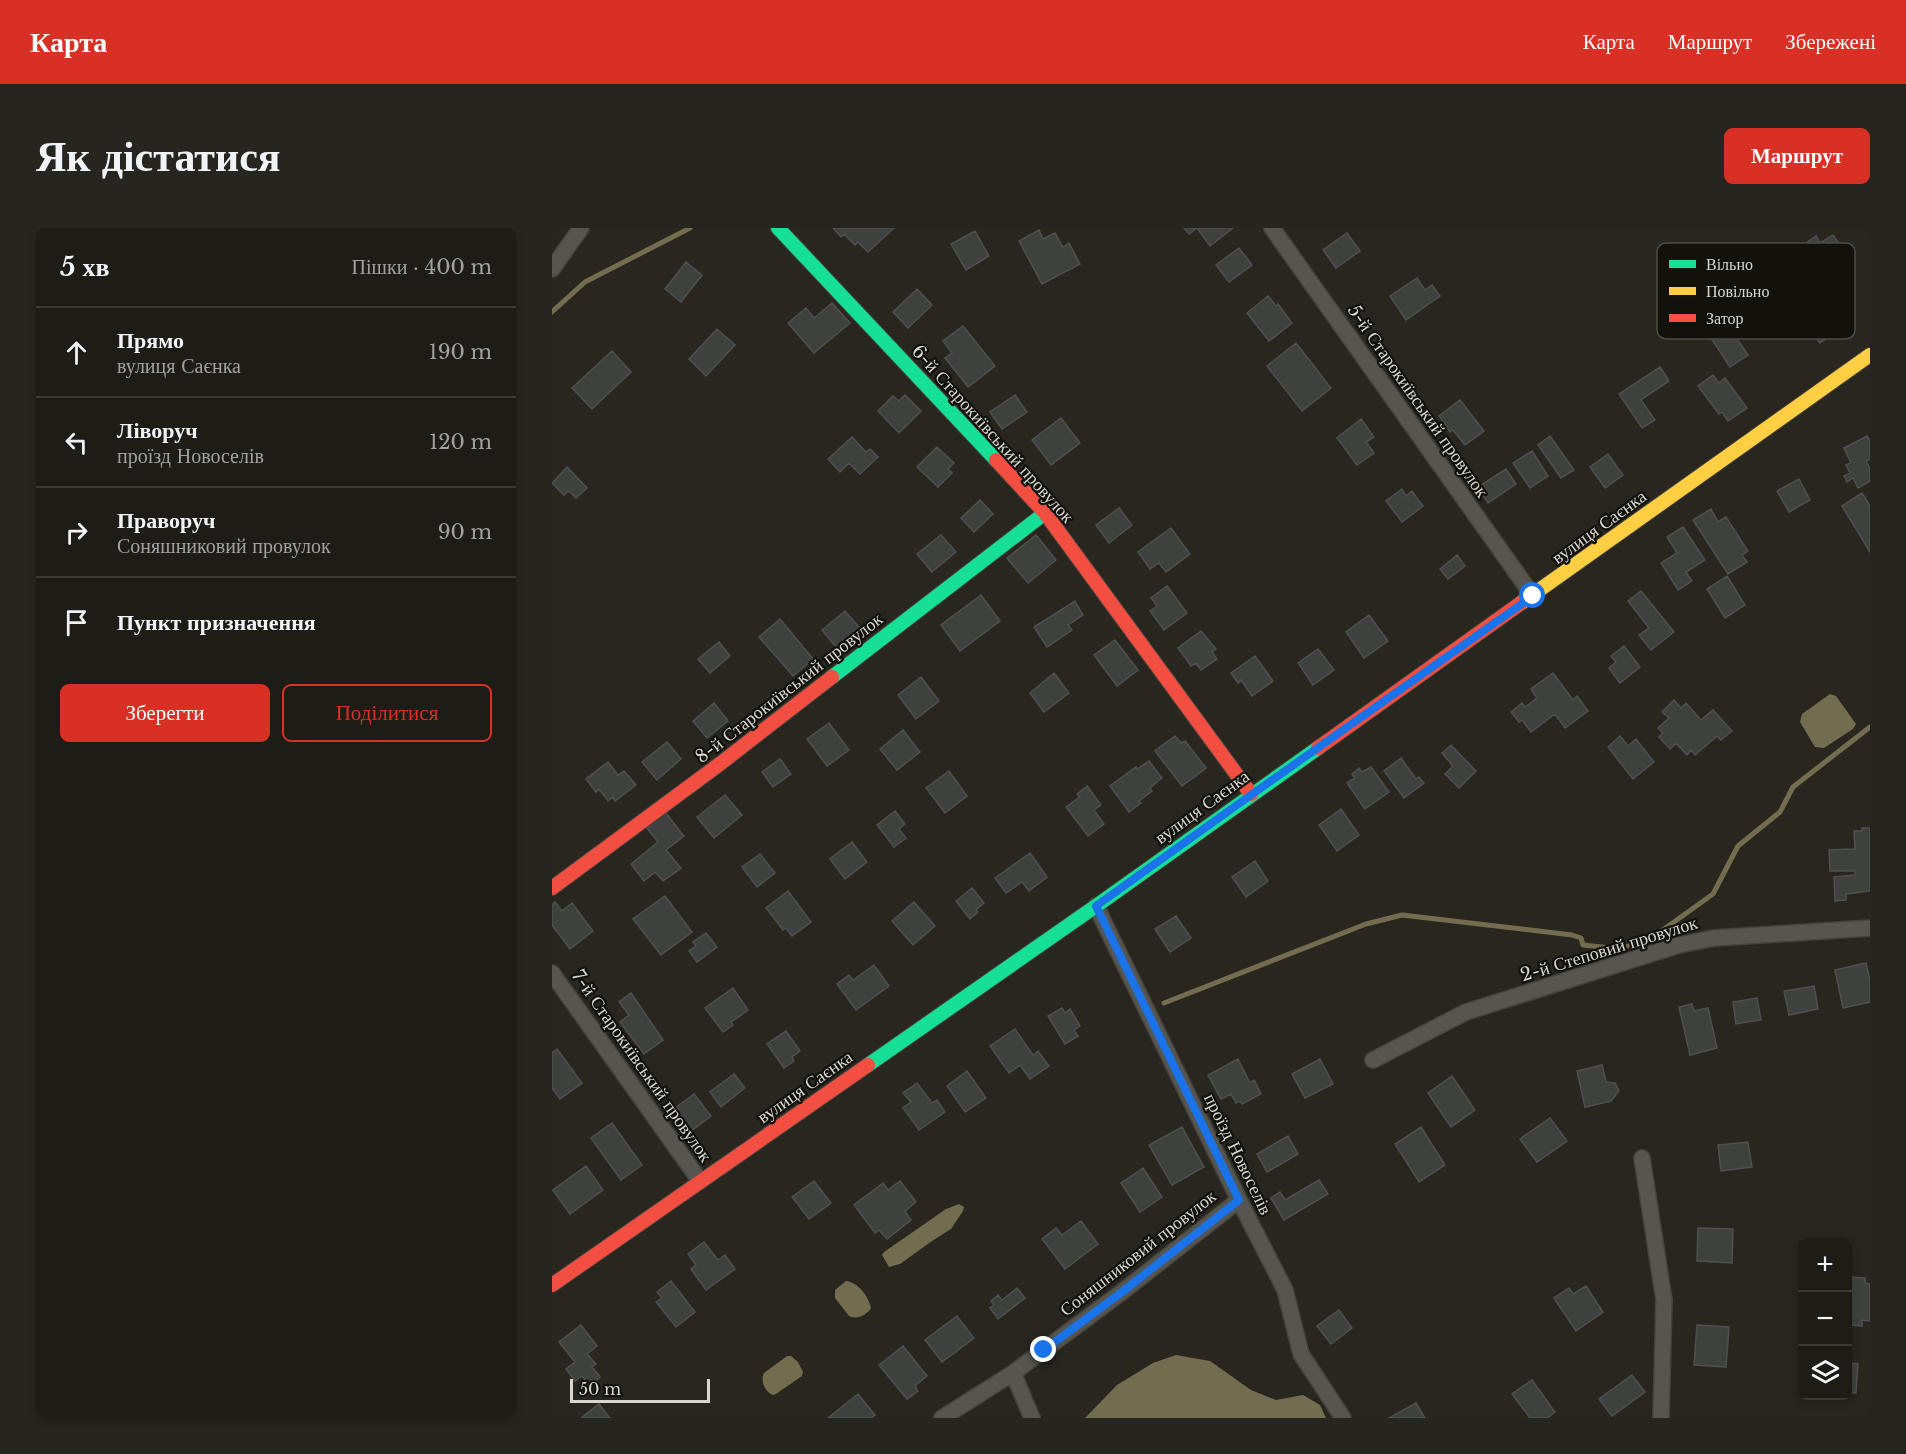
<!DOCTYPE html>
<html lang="uk">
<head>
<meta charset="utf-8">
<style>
	body { margin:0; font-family:"Libre Baskerville",serif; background:#26251f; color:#f1f3f6 }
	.controls { position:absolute; right:18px; bottom:18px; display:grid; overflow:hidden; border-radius:9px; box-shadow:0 3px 9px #0003 }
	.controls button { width:54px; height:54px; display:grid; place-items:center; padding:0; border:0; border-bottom:2px solid #3c3a35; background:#1e1c16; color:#f1f3f6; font:30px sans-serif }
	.scale { position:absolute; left:18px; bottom:15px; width:140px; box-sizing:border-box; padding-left:6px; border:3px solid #d8d6ce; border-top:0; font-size:16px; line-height:21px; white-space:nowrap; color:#d8d6ce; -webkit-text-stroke:4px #12110b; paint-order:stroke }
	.stop { position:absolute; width:18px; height:18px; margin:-14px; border:4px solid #1a73e8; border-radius:50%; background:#fff }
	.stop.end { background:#1a73e8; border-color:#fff; box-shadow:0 2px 6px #0008 }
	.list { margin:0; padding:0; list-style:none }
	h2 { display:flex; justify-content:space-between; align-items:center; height:78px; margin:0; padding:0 24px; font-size:26px }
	h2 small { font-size:20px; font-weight:400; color:#a1a1a1 }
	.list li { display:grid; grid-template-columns:39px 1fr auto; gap:18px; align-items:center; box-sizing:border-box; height:90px; padding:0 24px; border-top:2px solid #3c3a35 }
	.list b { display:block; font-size:22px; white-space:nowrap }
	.list p { margin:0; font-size:20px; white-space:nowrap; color:#a1a1a1 }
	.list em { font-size:20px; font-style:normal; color:#a1a1a1 }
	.actions { display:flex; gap:12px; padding:18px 24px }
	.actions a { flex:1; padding:14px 0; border:2px solid #d93025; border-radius:9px; text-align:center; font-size:21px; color:#d93025 }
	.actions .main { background:#d93025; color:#fff }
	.icon { flex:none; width:33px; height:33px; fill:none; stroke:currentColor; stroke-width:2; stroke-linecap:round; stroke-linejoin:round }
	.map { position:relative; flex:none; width:1318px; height:1190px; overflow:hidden; border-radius:9px }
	header { display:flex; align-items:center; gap:36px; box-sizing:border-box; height:84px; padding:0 30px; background:#d93025; color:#fff }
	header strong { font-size:28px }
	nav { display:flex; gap:33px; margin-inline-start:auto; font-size:21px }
	.intro { display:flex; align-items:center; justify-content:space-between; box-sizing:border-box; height:144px; padding:0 36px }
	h1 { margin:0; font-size:42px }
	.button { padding:15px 27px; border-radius:9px; background:#d93025; color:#fff; font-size:21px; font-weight:700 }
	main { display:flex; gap:36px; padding:0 36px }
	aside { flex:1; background:#1e1c16; border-radius:9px; box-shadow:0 3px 9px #0003 }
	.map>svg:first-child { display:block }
	.water { fill:#736d4f }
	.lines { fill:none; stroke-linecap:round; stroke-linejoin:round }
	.stream { stroke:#736d4f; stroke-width:5 }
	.building { fill:#3e413e; stroke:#4e5150; stroke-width:1.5 }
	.street-casing { stroke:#44433c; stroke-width:18 }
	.fast-casing { stroke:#44433c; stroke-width:16 }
	.slow-casing { stroke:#44433c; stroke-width:16 }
	.jam-casing { stroke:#44433c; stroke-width:16 }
	.street { stroke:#56554f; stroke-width:15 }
	.fast { stroke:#16e098; stroke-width:14 }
	.slow { stroke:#ffcf43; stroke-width:14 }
	.jam { stroke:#f24e42; stroke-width:14 }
	.route { stroke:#1a73e8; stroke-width:8 }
	.labels { text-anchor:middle; stroke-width:4.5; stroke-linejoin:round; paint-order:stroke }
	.street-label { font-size:18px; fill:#d8d6ce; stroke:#12110b }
	.key { fill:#12110b; stroke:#4d4c46; stroke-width:1.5 }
	.key-label { font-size:16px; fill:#d8d6ce }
</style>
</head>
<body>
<header>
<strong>Карта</strong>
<nav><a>Карта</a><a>Маршрут</a><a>Збережені</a></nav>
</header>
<div class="intro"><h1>Як дістатися</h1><a class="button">Маршрут</a></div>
<main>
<aside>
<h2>5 хв<small>Пішки · 400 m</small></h2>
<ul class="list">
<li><svg class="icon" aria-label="ahead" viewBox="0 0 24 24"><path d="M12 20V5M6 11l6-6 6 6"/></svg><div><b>Прямо</b><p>вулиця Саєнка</p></div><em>190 m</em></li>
<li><svg class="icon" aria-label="left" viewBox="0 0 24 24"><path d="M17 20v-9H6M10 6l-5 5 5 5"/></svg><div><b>Ліворуч</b><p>проїзд Новоселів</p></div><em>120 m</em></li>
<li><svg class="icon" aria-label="right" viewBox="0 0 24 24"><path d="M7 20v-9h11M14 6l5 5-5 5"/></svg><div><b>Праворуч</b><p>Соняшниковий провулок</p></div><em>90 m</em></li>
<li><svg class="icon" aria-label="arrive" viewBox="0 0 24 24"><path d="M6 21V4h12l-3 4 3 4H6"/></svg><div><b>Пункт призначення</b></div></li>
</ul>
<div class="actions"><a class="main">Зберегти</a><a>Поділитися</a></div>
</aside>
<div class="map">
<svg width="1318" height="1190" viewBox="0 0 1318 1190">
	<rect width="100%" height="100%" fill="#28261e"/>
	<!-- water -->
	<path class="water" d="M1278,466L1284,468L1304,496L1301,501L1272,520L1263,519L1248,494L1250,486Z
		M407,976L412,979L411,983L399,1001L380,1013L348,1036L337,1039L330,1027L332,1024L394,981Z
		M294,1053C306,1054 317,1069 319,1080C315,1087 305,1092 297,1088L283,1070V1062Z
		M624,1127L658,1133L699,1162L724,1172L751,1167L768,1177L774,1190H533L565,1157L601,1135Z
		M235,1128H239L246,1134L251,1144L250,1148L224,1166L221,1167C213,1164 208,1153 212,1145Z"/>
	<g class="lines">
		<!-- stream -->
		<path class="stream" d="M0,84L33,54L138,0
			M612,775L814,696L850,687L1020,707L1029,710L1031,717L1068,721L1101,709L1161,666L1186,618L1228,584L1241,559L1318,499"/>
	</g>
	<!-- building -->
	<path class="building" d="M281,0H342L316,24L306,14L303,17L292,6L289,9Z
		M632,0H681L658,18L645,0L637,6Z
		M487,2L491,11L503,5L511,19L517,15L528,36L490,56L467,13Z
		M423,3L437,28L414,42L399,16Z
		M795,5L808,23L784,40L771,22Z
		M1281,7L1291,22L1267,37L1254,15L1264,8L1268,15Z
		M687,20L700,37L677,54L664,37Z
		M134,34L150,47L129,74L113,61Z
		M865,50L873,62L880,57L888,68L854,92L838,68Z
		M365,61L380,77L356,100L341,84Z
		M716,68L724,78L726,76L740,95L717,113L695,85Z
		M1264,68L1287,101L1268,115L1255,97L1244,105L1234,90Z
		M280,75L298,95L262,125L236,95L254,80L262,90Z
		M411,98L443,138L416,159L393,130L400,125L391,113Z
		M1177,99L1196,127L1178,139L1159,110Z
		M165,101L183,117L154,148L137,131Z
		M744,115L779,160L750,183L715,138Z
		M60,123L79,144L40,181L20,160Z
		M1108,139L1117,153L1089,172L1103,192L1090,200L1067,166Z
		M1161,147L1167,155L1173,150L1195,180L1176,193L1170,184L1167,186L1146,158Z
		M353,167L369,183L347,205L326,183L341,168L347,173Z
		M463,167L475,184L450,201L438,184Z
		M908,172L932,203L913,217L901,202L898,204L887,188Z
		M509,190L528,215L499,237L480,212Z
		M809,191L822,209L814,214L822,225L805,237L785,210Z
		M998,208L1022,242L1009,250L986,217Z
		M1315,208L1318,213V231L1314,233L1318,241V253L1306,260L1301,250L1295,254L1292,248L1298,245L1294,237L1299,235L1292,220Z
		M300,209L314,224L318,221L326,229L308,246L297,235L288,244L276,231Z
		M385,219L402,235L396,241L400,245L386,259L365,239Z
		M980,223L996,248L978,260L961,235Z
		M1056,226L1071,247L1053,260L1038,239Z
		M15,239L35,260L24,270L17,263L12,267L0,255Z
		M954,241L964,256L936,275L926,259Z
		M1247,251L1258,272L1237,284L1225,263Z
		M850,261L854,268L860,263L871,278L850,294L834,273Z
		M1310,265L1318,278V324L1290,278Z
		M428,272L441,286L422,304L409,290Z
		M567,280L580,297L557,315L544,297Z
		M1159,281L1166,294L1174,289L1196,323L1190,327L1195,334L1176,346L1141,292Z
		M1131,299L1153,332L1134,344L1140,353L1126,362L1109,335L1125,325L1115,309Z
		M619,300L638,326L614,344L607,335L598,341L586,324Z
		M389,307L404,324L380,344L365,326Z
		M484,307L504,332L476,355L455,330Z
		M905,327L913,338L896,351L888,341Z
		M1175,348L1193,377L1173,390L1155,361Z
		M615,358L635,385L612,402L598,383L605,378L599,370Z
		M1089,363L1122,404L1099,422L1087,407L1097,400L1076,373Z
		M429,367L448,393L408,423L389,397Z
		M523,373L531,387L516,397L520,402L495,419L482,399Z
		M293,383L312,405L289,425L270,402Z
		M817,387L836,413L812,430L794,404Z
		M228,391L261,431L241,448L207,409Z
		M649,403L664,421L660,424L665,431L649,442L644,435L639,438L626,420Z
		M563,412L586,442L565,458L542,427Z
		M167,414L178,428L158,445L146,431Z
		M1072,418L1088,439L1068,455L1057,440L1064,434L1059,428Z
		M766,421L782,442L761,457L746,435Z
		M703,428L721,453L700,468L689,452L686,455L679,445Z
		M502,445L517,465L492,484L478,465Z
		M1001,445L1021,472L1025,468L1036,483L1013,500L1003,486L979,504L970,492L967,494L959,484L970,475L973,479L985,470L979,461Z
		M369,449L387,473L364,491L346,467Z
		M1122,472L1129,480L1134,475L1149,492L1161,482L1180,503L1169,512L1165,508L1143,527L1139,522L1135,527L1124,515L1118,521L1107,509L1111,505L1106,500L1117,490L1110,484Z
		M162,475L176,493L155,510L141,493Z
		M277,495L297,522L275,538L255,511Z
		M351,502L368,524L345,542L328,521Z
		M623,508L629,515L633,513L654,540L630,558L603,523Z
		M1068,508L1076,518L1084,511L1102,534L1081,551L1056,519Z
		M115,514L129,531L105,552L90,534Z
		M899,517L924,543L907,560L893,546L901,538L890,525Z
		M849,530L864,551L867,549L872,555L852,570L832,543Z
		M228,531L239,546L221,559L210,544Z
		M597,533L610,550L598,560L600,563L587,573L589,575L577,584L558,558L584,539L585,541Z
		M56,534L66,547L72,543L84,557L63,573L61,569L56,573L47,561L44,564L34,551Z
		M819,539L837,564L813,581L795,555L803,550L800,546L807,540L810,544Z
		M397,543L415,568L393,585L374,560Z
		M535,558L549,577L542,582L552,596L536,608L514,579L528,569L525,566Z
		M173,567L190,587L162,610L145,589Z
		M789,581L807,607L785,623L767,597Z
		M343,583L353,596L347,601L354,610L342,619L325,597Z
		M113,584L132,608L114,622L129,640L111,653L103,644L92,653L79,636L106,614L95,600Z
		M1310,600H1318V663L1294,666V672L1283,673L1282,649L1303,647V643H1278L1277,622L1303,621L1302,603H1310Z
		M300,614L315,634L293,651L278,631Z
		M478,625L495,649L477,663L470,654L454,665L443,650Z
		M208,626L223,645L205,659L190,639Z
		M703,633L716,653L694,669L680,649Z
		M420,660L432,675L424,682L426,684L418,691L404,673Z
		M236,663L259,694L240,708L234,700L231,702L214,680Z
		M113,668L140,704L109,727L81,691Z
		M3,674L10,683L20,675L41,703L18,721L0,697V677Z
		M362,674L383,698L361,717L340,693Z
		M624,688L639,710L618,724L603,701Z
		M154,705L165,719L145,734L137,723L144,718L141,714Z
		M1314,735L1318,753V774L1291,780L1283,742Z
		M322,737L337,758L304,782L285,756L297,747L301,752Z
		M1262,758L1266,781L1237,787L1232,763Z
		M181,760L196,782L179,794L181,797L171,804L153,780Z
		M79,765L111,812L92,826L68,794L77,787L67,774Z
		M1205,770L1209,792L1184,796L1181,774Z
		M1140,776L1142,783L1156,780L1165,820L1138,827L1127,779Z
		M510,780L513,785L518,781L528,798L522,802L526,808L513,816L496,788Z
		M463,801L481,827L486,823L497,838L478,851L468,837L457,845L438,818Z
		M234,803L248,823L240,829L242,833L232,840L215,816Z
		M5,821L30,855L8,871L0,860V825Z
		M686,831L698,855L702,852L709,866L690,876L688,873L684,875L679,866L669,871L656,847Z
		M768,831L781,856L753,870L740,846Z
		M1050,837L1054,854L1063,855L1067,863L1059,873L1033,879L1025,843Z
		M415,843L434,870L413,884L395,858Z
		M182,846L193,860L169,879L158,864Z
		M900,848L923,882L899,899L876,865Z
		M365,855L380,875L385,872L393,884L367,902L351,880L359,874L351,865Z
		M142,866L159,888L139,903L122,881Z
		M998,890L1015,913L985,934L968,911Z
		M60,895L90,937L69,952L39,910Z
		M630,899L652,939L620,957L597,917Z
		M869,899L893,937L867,954L843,916Z
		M736,908L746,926L715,944L705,926Z
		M1196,914L1200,939L1169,943L1166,917Z
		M34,938L51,962L18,986L1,962Z
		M591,940L610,969L588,984L569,955Z
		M767,952L776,966L732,992L719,970L728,964L733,972Z
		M262,953L279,975L257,991L240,969Z
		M348,953L364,974L353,983L359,992L335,1011L327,1002L323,1005L302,977L331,955L336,962Z
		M529,993L546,1016L513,1041L490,1011L504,1000L510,1007Z
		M1146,1000L1181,1001L1180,1035L1145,1033Z
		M152,1014L166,1032L173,1027L183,1041L154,1062L139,1041L144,1037L136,1026Z
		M1296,1049L1313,1050V1055L1318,1056V1093L1310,1092V1098L1296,1097Z
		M119,1053L143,1084L124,1099L104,1074L110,1070L105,1064Z
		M1034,1058L1051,1084L1024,1103L1002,1070L1017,1060L1021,1066Z
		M465,1060L473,1070L446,1091L438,1080L442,1077L439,1073L446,1067L450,1072Z
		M787,1082L800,1100L779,1116L765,1098Z
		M405,1088L422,1110L390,1134L373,1112Z
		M29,1097L45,1118L35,1126L44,1136L40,1139L48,1149L38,1158L30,1148L23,1153L14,1141L23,1134L7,1114Z
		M1145,1097L1177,1099L1174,1139L1142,1137Z
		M351,1118L375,1148L363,1158L366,1163L355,1171L327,1137Z
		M1296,1135L1306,1136L1304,1165L1296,1164Z
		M1080,1147L1093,1164L1060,1188L1047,1171Z
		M980,1152L1003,1184L995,1190H978L960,1166Z
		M306,1166L323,1187L319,1190H276Z
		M864,1175L873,1190H837Z
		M47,1176L58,1190H30V1189Z"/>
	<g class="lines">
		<defs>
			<path id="street" d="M720,0L981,368
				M0,41L29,0
				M544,678L687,972L733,1062L749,1126L791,1190
				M0,745L148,953
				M821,832L914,784L1127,717L1162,710L1318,700
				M1090,930L1112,1072L1109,1190
				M461,1145L480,1190
				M390,1190L461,1145L570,1064L687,972"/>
			<path id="fast" d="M226,0L444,232
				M280,449L493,285
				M316,837L544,678L766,520"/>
			<path id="slow" d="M969,375L1318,127"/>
			<path id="jam" d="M444,232L493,285L699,566
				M766,520L969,375
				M0,660L169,535L280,449
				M0,1057L316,837"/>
		</defs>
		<!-- street casing -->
		<use href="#street" class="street-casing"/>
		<!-- fast casing -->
		<use href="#fast" class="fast-casing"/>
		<!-- slow casing -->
		<use href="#slow" class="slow-casing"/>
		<!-- jam casing -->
		<use href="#jam" class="jam-casing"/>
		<!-- street -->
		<use href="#street" class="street"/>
		<!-- fast -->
		<use href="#fast" class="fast"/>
		<!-- slow -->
		<use href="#slow" class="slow"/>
		<!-- jam -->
		<use href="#jam" class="jam"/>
	</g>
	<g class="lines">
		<!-- route -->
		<path class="route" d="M492,1122L570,1064L687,972L544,678L699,567L981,368"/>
	</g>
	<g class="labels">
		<!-- street labels -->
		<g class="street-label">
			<text transform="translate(866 173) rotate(55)" y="6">5-й Старокиївський провулок</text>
			<text transform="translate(441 206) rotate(48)" y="6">6-й Старокиївський провулок</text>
			<text transform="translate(1047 299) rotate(-36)" y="6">вулиця Саєнка</text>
			<text transform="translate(237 460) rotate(-38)" y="6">8-й Старокиївський провулок</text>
			<text transform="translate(650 579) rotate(-36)" y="6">вулиця Саєнка</text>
			<text transform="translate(1057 721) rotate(-17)" y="6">2-й Степовий провулок</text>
			<text transform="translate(90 838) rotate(55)" y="6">7-й Старокиївський провулок</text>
			<text transform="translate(253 859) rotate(-35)" y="6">вулиця Саєнка</text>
			<text transform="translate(686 926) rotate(64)" y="6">проїзд Новоселів</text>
			<text transform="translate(586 1025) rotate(-38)" y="6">Соняшниковий провулок</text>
		</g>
	</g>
	<!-- legend -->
	<rect x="1105" y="15" width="198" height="96" rx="9" class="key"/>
	<rect x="1117" y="32" width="27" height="8" fill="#16e098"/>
	<rect x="1117" y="59" width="27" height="8" fill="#ffcf43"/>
	<rect x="1117" y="86" width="27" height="8" fill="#f24e42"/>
	<g class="key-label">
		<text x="1154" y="42">Вільно</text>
		<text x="1154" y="69">Повільно</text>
		<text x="1154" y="96">Затор</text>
	</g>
</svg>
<div class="controls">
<button>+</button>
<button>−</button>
<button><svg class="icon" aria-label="layers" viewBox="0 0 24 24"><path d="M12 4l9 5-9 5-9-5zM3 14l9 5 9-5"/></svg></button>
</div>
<div class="scale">50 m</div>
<div class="stop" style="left:981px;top:368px"></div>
<div class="stop end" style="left:492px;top:1122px"></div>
</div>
</main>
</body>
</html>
